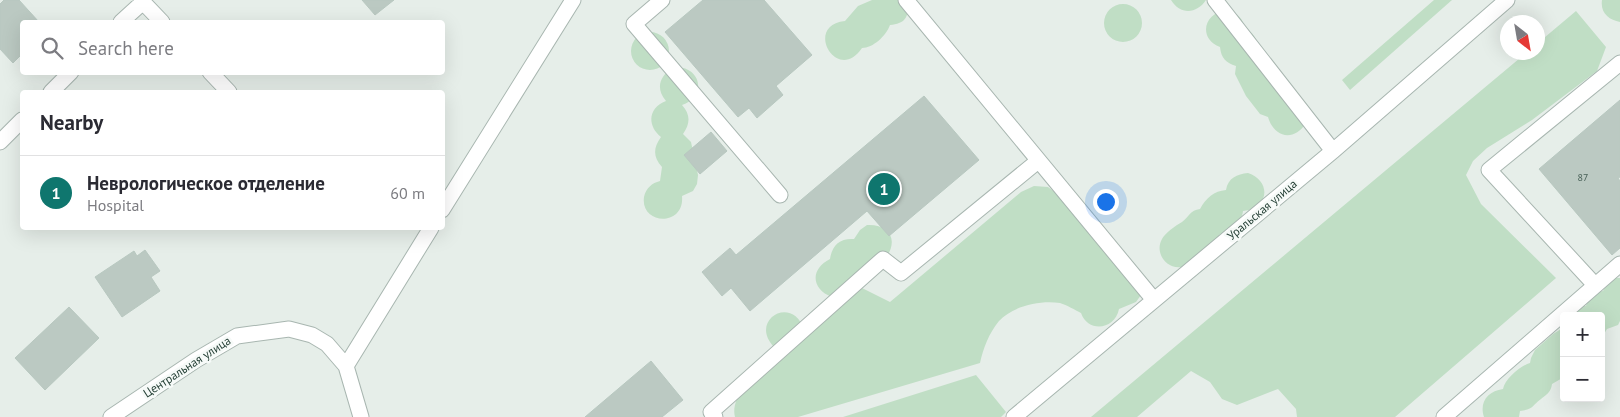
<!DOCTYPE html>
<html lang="en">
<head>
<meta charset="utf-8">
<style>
	body { margin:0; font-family:"PT Sans",sans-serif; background:#f2f2f3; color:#2b2b33 }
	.controls { position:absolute; right:15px; bottom:15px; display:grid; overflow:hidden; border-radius:5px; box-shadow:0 5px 20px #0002 }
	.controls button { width:45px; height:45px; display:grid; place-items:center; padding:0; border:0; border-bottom:1px solid #e1e1e2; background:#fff; color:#2b2b33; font:25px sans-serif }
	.compass { position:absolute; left:1500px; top:15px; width:45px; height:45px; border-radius:50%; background:#fff; box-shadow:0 5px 20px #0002; rotate:149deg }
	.you { position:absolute; left:1105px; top:201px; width:18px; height:18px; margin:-12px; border:4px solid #fff; border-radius:50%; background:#1a73e8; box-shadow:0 0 0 8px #1a73e833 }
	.badge { display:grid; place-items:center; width:32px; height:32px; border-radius:50%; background:#0f766e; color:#fff; font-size:16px; font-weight:700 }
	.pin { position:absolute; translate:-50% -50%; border:2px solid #fff; box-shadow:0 1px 5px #0006 }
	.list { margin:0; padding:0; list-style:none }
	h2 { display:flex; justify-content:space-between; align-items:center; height:65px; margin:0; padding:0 20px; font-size:21px }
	h2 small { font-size:16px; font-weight:400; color:#7c7c81 }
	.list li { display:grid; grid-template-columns:32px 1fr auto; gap:15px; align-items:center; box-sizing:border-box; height:75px; padding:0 20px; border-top:1px solid #e1e1e2 }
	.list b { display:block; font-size:19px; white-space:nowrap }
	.list p { margin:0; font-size:16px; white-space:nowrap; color:#7c7c81 }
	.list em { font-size:16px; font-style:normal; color:#7c7c81 }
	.icon { flex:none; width:28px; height:28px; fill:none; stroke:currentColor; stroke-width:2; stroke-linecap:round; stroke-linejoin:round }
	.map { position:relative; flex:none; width:1620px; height:417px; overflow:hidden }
	.search { position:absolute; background:#fff; box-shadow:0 5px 20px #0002; left:20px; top:20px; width:425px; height:55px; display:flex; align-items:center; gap:12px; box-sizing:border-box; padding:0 18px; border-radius:5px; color:#7c7c81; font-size:19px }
	.panel { position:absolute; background:#fff; box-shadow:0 5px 20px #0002; left:20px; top:90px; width:425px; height:140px; border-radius:5px }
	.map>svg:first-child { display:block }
	.green { fill:#c0dec5 }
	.building { fill:#bbc9c2; stroke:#b8c8c0 }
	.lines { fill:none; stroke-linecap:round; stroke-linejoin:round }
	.minor-casing { stroke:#a8b6b0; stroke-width:17 }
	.minor { stroke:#fff; stroke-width:15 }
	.labels { text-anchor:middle; stroke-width:5; stroke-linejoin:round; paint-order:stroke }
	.number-label { font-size:10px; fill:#4a6259 }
	.street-label { font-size:12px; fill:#254036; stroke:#f6faf8 }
</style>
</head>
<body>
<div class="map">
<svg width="1620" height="417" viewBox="0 0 1620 417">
	<rect width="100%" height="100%" fill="#e6eee9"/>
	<!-- green -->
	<path class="green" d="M872,0H908C909,15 907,24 890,25C886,36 873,48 862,48C837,85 803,25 845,21L858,6Z
		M1171,0H1206C1197,14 1180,15 1171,0Z
		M1434,0H1452L1350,90L1342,80Z
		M1602,0H1620V22C1609,20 1600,13 1602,0Z
		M1104 23a19 19 0 1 1 38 0a19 19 0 1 1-38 0Z
		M1228,10C1238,14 1243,18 1245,29C1253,32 1256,38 1259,46L1306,123C1294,142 1274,138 1268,117L1260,114L1246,96L1235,74L1236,66C1226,63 1221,58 1220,47C1198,39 1203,12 1228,10Z
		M1576,11L1606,47L1597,71L1532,120L1487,148L1473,161L1466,175L1481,204L1556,278L1395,417H1297L1296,409L1278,389L1237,405L1222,399L1210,382L1191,371L1137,417H1091L1526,53L1538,52V43Z
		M631 51a19 19 0 1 1 38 0a19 19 0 1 1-38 0Z
		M673,67C701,65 708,96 682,105C691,115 690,124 683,134L691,142L698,175L697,184L693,191L682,196C685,227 640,225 644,197C646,188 652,183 660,181L662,167C653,157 653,148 661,137C646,125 649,107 666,101C655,88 660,76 673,67Z
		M1248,173C1272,181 1269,209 1243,211C1242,222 1230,233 1220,234C1215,243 1192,265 1182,267C1167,270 1154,253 1162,239C1164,234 1176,225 1182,222C1189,217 1190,210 1200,209C1206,198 1214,191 1226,190C1228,178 1237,174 1248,173Z
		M1034,186L1048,187L1061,197L1141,295L1136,302L1119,309C1115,330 1088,333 1081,313C1075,310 1067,305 1060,303C1040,300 1013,306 999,321C989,333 983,349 980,363L798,417H735C729,396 761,364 774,347C748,320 793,294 804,330L860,287L890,302L1021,192Z
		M867,225C889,224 899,239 886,258L832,297C811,289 810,269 830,259C832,245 840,238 854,239L860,230Z
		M1615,278H1620V321L1618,325L1607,329L1601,339V316H1571L1582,306H1586C1588,298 1594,292 1603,291L1608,283Z
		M1564,322V377L1552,384C1551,392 1547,394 1541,399C1531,406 1535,409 1520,411L1519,417H1484C1479,402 1488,391 1503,389C1505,379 1520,366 1530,363L1531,358L1535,350L1553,334L1561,329Z
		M976,375L1006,412L1001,417H843Z"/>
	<!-- building -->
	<path class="building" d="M4,0H19L39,22H22V54L13,63L0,49V4Z
		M362,0H394L375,15Z
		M703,0H764L812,55L776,86L783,95L757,118L749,108L738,117L665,32Z
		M924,96L979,160L889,236L867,211L750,311L731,288L722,296L702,272L730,248L736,255Z
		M1620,100V177L1618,178L1620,181V248L1612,255L1539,169Z
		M711,132L727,151L700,174L684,155Z
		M145,250L160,271L151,277L160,291L122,317L95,277L134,251L137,256Z
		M69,307L99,338L45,390L15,358Z
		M651,361L683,400L662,417H585Z"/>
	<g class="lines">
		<defs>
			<path id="minor" d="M141,0L162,22
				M662,0L634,24L780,195
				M906,0L1154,300
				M1215,0L1333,151
				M121,22L143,2
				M210,72L229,92
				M51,92L71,72
				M0,142L22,120
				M442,210L573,0
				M1595,285L1489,170L1620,63
				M346,366L431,228
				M111,417L196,360L237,336L289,329L312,335L327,344L346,366L361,417
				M715,417L711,412L883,259L901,273L1038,161
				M1014,417L1333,151L1507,0
				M1444,417L1620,264"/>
		</defs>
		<!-- minor casing -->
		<use href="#minor" class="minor-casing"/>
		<!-- minor -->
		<use href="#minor" class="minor"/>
	</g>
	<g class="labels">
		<!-- number labels -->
		<g class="number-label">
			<text x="1583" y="181">87</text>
		</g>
		<!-- street labels -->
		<g class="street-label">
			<text transform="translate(1262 210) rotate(-40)" y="4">Уральская улица</text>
			<text transform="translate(187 367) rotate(-33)" y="4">Центральная улица</text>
		</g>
	</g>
</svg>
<div class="controls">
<button>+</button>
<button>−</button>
</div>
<svg class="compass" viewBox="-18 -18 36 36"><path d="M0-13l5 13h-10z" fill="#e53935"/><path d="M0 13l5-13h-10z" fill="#7c7c81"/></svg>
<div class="you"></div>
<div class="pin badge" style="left:884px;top:189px">1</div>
<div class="search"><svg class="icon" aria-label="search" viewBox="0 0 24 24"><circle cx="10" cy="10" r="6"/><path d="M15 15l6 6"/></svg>Search here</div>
<section class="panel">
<h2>Nearby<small></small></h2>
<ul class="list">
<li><span class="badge">1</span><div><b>Неврологическое отделение</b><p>Hospital</p></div><em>60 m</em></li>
</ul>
</section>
</div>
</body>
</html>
